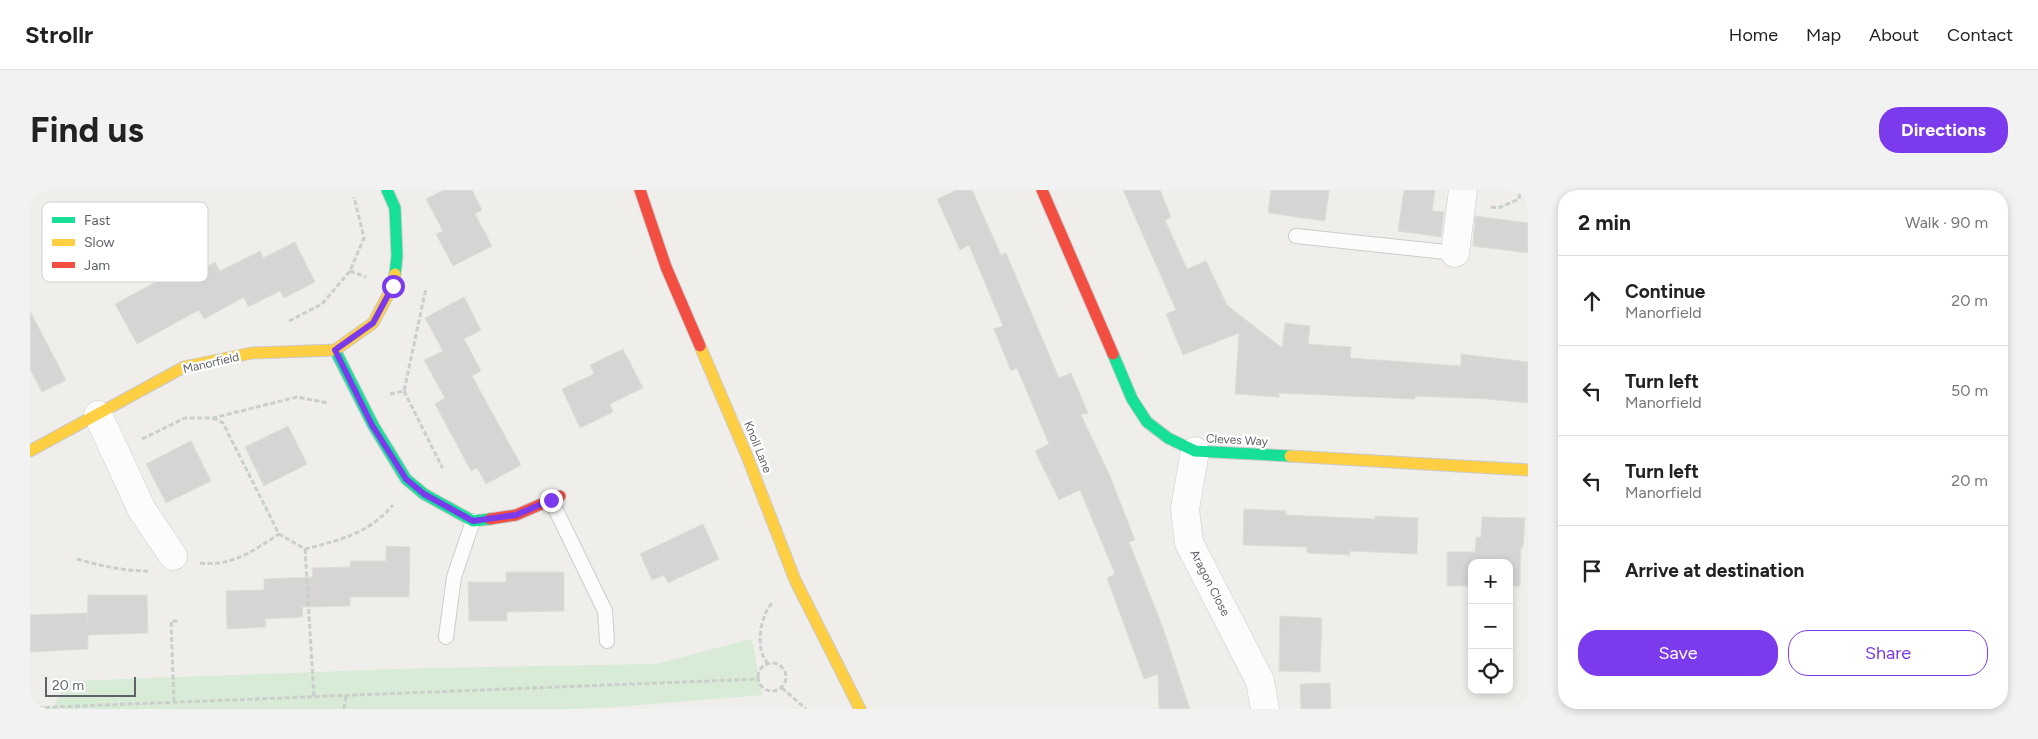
<!DOCTYPE html>
<html lang="en">
<head>
<meta charset="utf-8">
<style>
	body { margin:0; font-family:Figtree,sans-serif; background:#f2f2f2; color:#222 }
	.controls { position:absolute; right:15px; bottom:15px; display:grid; overflow:hidden; border-radius:10px; box-shadow:0 2px 8px #0003 }
	.controls button { width:45px; height:45px; display:grid; place-items:center; padding:0; border:0; border-bottom:1px solid #e0e0e0; background:#fff; color:#222; font:25px sans-serif }
	.scale { position:absolute; left:15px; bottom:12px; width:91px; box-sizing:border-box; padding-left:5px; border:2px solid #5f6368; border-top:0; font-size:14px; line-height:18px; white-space:nowrap; color:#5f6368; -webkit-text-stroke:4px #fff; paint-order:stroke }
	.stop { position:absolute; width:15px; height:15px; margin:-11px; border:4px solid #7c3aed; border-radius:50%; background:#fff }
	.stop.end { background:#7c3aed; border-color:#fff; box-shadow:0 1px 5px #0008 }
	.list { margin:0; padding:0; list-style:none }
	h2 { display:flex; justify-content:space-between; align-items:center; height:65px; margin:0; padding:0 20px; font-size:21px }
	h2 small { font-size:16px; font-weight:400; color:#767676 }
	.list li { display:grid; grid-template-columns:32px 1fr auto; gap:15px; align-items:center; box-sizing:border-box; height:90px; padding:0 20px; border-top:1px solid #e0e0e0 }
	.list b { display:block; font-size:19px; white-space:nowrap }
	.list p { margin:0; font-size:16px; white-space:nowrap; color:#767676 }
	.list em { font-size:16px; font-style:normal; color:#767676 }
	.actions { display:flex; gap:10px; padding:15px 20px }
	.actions a { flex:1; padding:11px 0; border:1px solid #7c3aed; border-radius:20px; text-align:center; font-size:18px; color:#7c3aed }
	.actions .main { background:#7c3aed; color:#fff }
	.icon { flex:none; width:28px; height:28px; fill:none; stroke:currentColor; stroke-width:2; stroke-linecap:round; stroke-linejoin:round }
	.map { position:relative; flex:none; width:1498px; height:519px; overflow:hidden; border-radius:20px }
	header { display:flex; align-items:center; gap:30px; box-sizing:border-box; height:70px; padding:0 25px; background:#fff; border-bottom:1px solid #e0e0e0 }
	header strong { font-size:24px }
	nav { display:flex; gap:28px; margin-inline-start:auto; font-size:18px }
	.intro { display:flex; align-items:center; justify-content:space-between; box-sizing:border-box; height:120px; padding:0 30px }
	h1 { margin:0; font-size:35px }
	.button { padding:12px 22px; border-radius:20px; background:#7c3aed; color:#fff; font-size:18px; font-weight:700 }
	main { display:flex; gap:30px; padding:0 30px }
	aside { flex:1; background:#fff; border-radius:20px; box-shadow:0 2px 8px #0003 }
	.map>svg:first-child { display:block }
	.green { fill:#d8ebd6 }
	.building { fill:#d6d5d3; stroke:#deddd9 }
	.lines { fill:none; stroke-linecap:round; stroke-linejoin:round }
	.lane-casing { stroke:#cbcccc; stroke-width:16 }
	.street-casing { stroke:#cbcccc; stroke-width:29 }
	.fast-casing { stroke:#cacacb; stroke-width:13 }
	.slow-casing { stroke:#cacacb; stroke-width:13 }
	.jam-casing { stroke:#cacacb; stroke-width:13 }
	.path { stroke:#cacfcc; stroke-width:3; stroke-dasharray:5 2.5; stroke-linecap:butt }
	.lane { stroke:#fdfcfc; stroke-width:14 }
	.street { stroke:#fdfcfc; stroke-width:28 }
	.fast { stroke:#16e098; stroke-width:11 }
	.slow { stroke:#ffcf43; stroke-width:11 }
	.jam { stroke:#f24e42; stroke-width:11 }
	.route { stroke:#7c3aed; stroke-width:6 }
	.labels { text-anchor:middle; stroke-width:4.5; stroke-linejoin:round; paint-order:stroke }
	.street-label { font-size:12px; fill:#5f6368; stroke:#fff }
	.key { fill:#fff; stroke:#cfd0d2; stroke-width:1 }
	.key-label { font-size:14px; fill:#5f6368 }
</style>
</head>
<body>
<header>
<strong>Strollr</strong>
<nav><a>Home</a><a>Map</a><a>About</a><a>Contact</a></nav>
</header>
<div class="intro"><h1>Find us</h1><a class="button">Directions</a></div>
<main>
<div class="map">
<svg width="1498" height="519" viewBox="0 0 1498 519">
	<rect width="100%" height="100%" fill="#efeeea"/>
	<!-- green -->
	<path class="green" d="M722,449L732,505L585,517L542,519H0V515L23,517L37,491L399,478L626,474Z"/>
	<!-- building -->
	<path class="building" d="M414,0H442L452,20L445,24L462,56L423,76L406,44L413,41L396,9Z
		M927,0H942L971,65L976,63L1029,188L1041,183L1058,223L1051,225L1080,286L1105,350L1099,352L1133,438L1160,519H1129L1128,484L1114,489L1077,388L1085,384L1050,300L1029,310L1005,261L1019,254L987,178L981,181L964,139L973,136L939,55L930,60L907,9Z
		M1093,0H1130L1141,27L1135,30L1157,79L1176,71L1197,115L1252,158L1255,133L1280,136L1278,154L1321,157L1320,168L1431,176V164L1498,172V213L1457,209L1385,206V209L1249,203V207L1205,204L1209,143L1153,165L1136,124L1146,120Z
		M1241,0H1299L1295,31L1238,23Z
		M1374,0H1405L1402,21L1414,22L1411,47L1368,41Z
		M1445,26L1498,33V63L1443,56Z
		M265,52L285,92L254,108L250,101L218,117L214,107L174,129L169,120L107,154L85,114L148,80L153,90L185,72L190,81L230,61L233,68Z
		M434,107L451,140L434,149L451,181L442,186L491,275L456,294L447,278L441,281L405,214L415,208L394,170L413,161L395,128Z
		M0,121L36,190L12,202L0,179Z
		M593,159L613,198L580,214L583,222L550,238L532,199L564,184L560,175Z
		M258,236L277,274L234,296L215,257Z
		M161,251L181,291L136,313L116,274Z
		M1214,319L1256,321V325L1301,327L1345,329V326L1388,328L1387,364L1320,361V365L1277,363V357L1213,355Z
		M1452,327L1495,328L1493,357H1491L1490,396H1479V373H1442V396H1417V362H1445L1446,347H1451Z
		M673,334L689,369L638,393L634,385L622,390L610,364Z
		M356,356L380,357L379,407H320V416L272,417L273,427L235,429L236,437L197,439L196,401L234,400V389L283,387L282,378L320,377V371H356Z
		M476,382H534V421L477,422V431H439L438,392H476Z
		M58,405H117L118,443L58,445V459L0,462V425L57,423V432Z
		M1250,426L1292,428L1290,482L1249,481Z
		M1300,493L1301,519H1271L1270,494Z"/>
	<g class="lines">
		<defs>
			<path id="lane" d="M1266,46L1425,63
				M521,310L575,421L577,451
				M416,447L424,387L443,331"/>
			<path id="street" d="M1425,63L1433,0
				M68,225L112,320L143,366
				M1165,261L1155,319L1159,353L1230,491L1235,519"/>
			<path id="fast" d="M357,0L365,18L367,66L365,84
				M305,160L343,235L376,289L394,304L443,331L460,329
				M1083,164L1102,209L1117,232L1138,248L1165,261L1260,266"/>
			<path id="slow" d="M670,156L717,266L765,390L830,519
				M0,261L154,177L222,163L305,160L343,133L363,96L365,84
				M1260,266L1498,280"/>
			<path id="jam" d="M610,0L636,77L670,156
				M1012,0L1083,164
				M460,329L486,325L530,306"/>
		</defs>
		<!-- lane casing -->
		<use href="#lane" class="lane-casing"/>
		<!-- street casing -->
		<use href="#street" class="street-casing"/>
		<!-- fast casing -->
		<use href="#fast" class="fast-casing"/>
		<!-- slow casing -->
		<use href="#slow" class="slow-casing"/>
		<!-- jam casing -->
		<use href="#jam" class="jam-casing"/>
		<!-- path -->
		<path class="path" d="M1461,17L1468,18L1489,9L1490,0
			M320,81L336,87
			M259,131L292,114L320,81L334,48L324,7
			M374,201L412,277L411,278
			M360,204L374,201L396,98
			M183,228L193,233L249,344L275,359C310,350 338,344 363,315
			M112,249L155,228H183L267,207L298,213
			M275,359L284,507
			M47,369C71,376 94,381 118,381
			M170,373C201,377 223,361 249,344
			M728 487a14 14 0 1 1 28 0a14 14 0 1 1-28 0Z
			M738,474C736,470 733,467 732,463C727,448 732,423 743,412
			M752,498L776,519
			M144,512L141,431H149
			M0,518L728,489
			M314,519L316,506"/>
		<!-- lane -->
		<use href="#lane" class="lane"/>
		<!-- street -->
		<use href="#street" class="street"/>
		<!-- fast -->
		<use href="#fast" class="fast"/>
		<!-- slow -->
		<use href="#slow" class="slow"/>
		<!-- jam -->
		<use href="#jam" class="jam"/>
	</g>
	<g class="lines">
		<!-- route -->
		<path class="route" d="M363,96L343,133L305,160L342,235L376,289L394,304L443,331L486,325L521,310"/>
	</g>
	<g class="labels">
		<!-- street labels -->
		<g class="street-label">
			<text transform="translate(181 173) rotate(-13)" y="4">Manorfield</text>
			<text transform="translate(1207 250) rotate(3)" y="4">Cleves Way</text>
			<text transform="translate(728 257) rotate(68)" y="4">Knoll Lane</text>
			<text transform="translate(1180 393) rotate(63)" y="4">Aragon Close</text>
		</g>
	</g>
	<!-- legend -->
	<rect x="12" y="12" width="166" height="80" rx="8" class="key"/>
	<rect x="22" y="27" width="23" height="6" fill="#16e098"/>
	<rect x="22" y="49" width="23" height="7" fill="#ffcf43"/>
	<rect x="22" y="72" width="23" height="6" fill="#f24e42"/>
	<g class="key-label">
		<text x="54" y="35">Fast</text>
		<text x="54" y="57">Slow</text>
		<text x="54" y="80">Jam</text>
	</g>
</svg>
<div class="controls">
<button>+</button>
<button>−</button>
<button><svg class="icon" aria-label="locate" viewBox="0 0 24 24"><circle cx="12" cy="12" r="6"/><path d="M12 2v4M12 18v4M2 12h4M18 12h4"/></svg></button>
</div>
<div class="scale">20 m</div>
<div class="stop" style="left:363px;top:96px"></div>
<div class="stop end" style="left:521px;top:310px"></div>
</div>
<aside>
<h2>2 min<small>Walk · 90 m</small></h2>
<ul class="list">
<li><svg class="icon" aria-label="ahead" viewBox="0 0 24 24"><path d="M12 20V5M6 11l6-6 6 6"/></svg><div><b>Continue</b><p>Manorfield</p></div><em>20 m</em></li>
<li><svg class="icon" aria-label="left" viewBox="0 0 24 24"><path d="M17 20v-9H6M10 6l-5 5 5 5"/></svg><div><b>Turn left</b><p>Manorfield</p></div><em>50 m</em></li>
<li><svg class="icon" aria-label="left" viewBox="0 0 24 24"><path d="M17 20v-9H6M10 6l-5 5 5 5"/></svg><div><b>Turn left</b><p>Manorfield</p></div><em>20 m</em></li>
<li><svg class="icon" aria-label="arrive" viewBox="0 0 24 24"><path d="M6 21V4h12l-3 4 3 4H6"/></svg><div><b>Arrive at destination</b></div></li>
</ul>
<div class="actions"><a class="main">Save</a><a>Share</a></div>
</aside>
</main>
</body>
</html>
